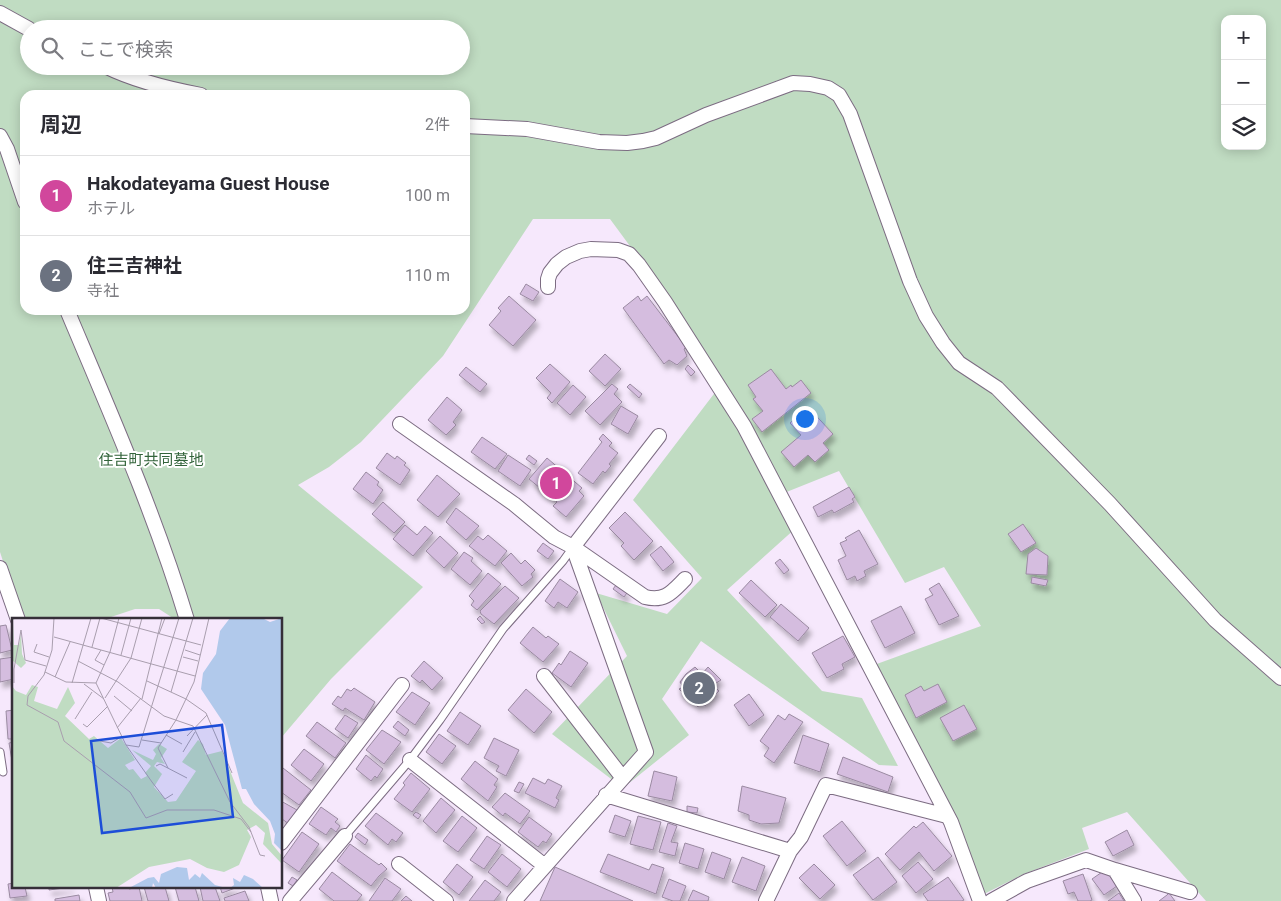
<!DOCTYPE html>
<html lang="ja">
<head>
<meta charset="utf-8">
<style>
	body { margin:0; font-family:Roboto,"Noto Sans JP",sans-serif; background:#f2f2f3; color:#2b2b33 }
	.controls { position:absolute; right:15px; top:15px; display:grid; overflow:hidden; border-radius:10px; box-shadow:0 2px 12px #0003 }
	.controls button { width:45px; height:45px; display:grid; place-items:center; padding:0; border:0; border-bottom:1px solid #e1e1e2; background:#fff; color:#2b2b33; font:25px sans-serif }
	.you { position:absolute; left:804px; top:418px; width:18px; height:18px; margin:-12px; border:4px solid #fff; border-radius:50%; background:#1a73e8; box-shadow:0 0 0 8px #1a73e833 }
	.badge { display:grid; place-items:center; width:32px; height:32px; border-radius:50%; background:#1a73e8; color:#fff; font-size:16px; font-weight:700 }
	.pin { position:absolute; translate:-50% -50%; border:2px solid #fff; box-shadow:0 1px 5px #0006 }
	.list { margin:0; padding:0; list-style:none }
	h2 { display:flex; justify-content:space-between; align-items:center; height:65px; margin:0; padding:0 20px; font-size:21px }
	h2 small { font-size:16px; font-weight:400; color:#7c7c81 }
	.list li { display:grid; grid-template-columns:32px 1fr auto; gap:15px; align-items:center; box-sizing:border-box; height:80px; padding:0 20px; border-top:1px solid #e1e1e2 }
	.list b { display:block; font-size:19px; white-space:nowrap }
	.list p { margin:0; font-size:16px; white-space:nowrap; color:#7c7c81 }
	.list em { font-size:16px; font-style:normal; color:#7c7c81 }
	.icon { flex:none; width:28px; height:28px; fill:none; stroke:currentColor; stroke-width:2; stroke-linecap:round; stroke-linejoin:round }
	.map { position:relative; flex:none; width:1281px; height:901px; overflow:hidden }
	.search { position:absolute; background:#fff; box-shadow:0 2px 12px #0003; left:20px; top:20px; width:450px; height:55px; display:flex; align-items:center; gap:12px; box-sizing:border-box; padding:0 18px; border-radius:28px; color:#7c7c81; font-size:19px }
	.panel { position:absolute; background:#fff; box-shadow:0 2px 12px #0003; left:20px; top:90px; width:450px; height:225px; border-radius:15px }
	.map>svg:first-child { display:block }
	.green { fill:#c0dcc2; fill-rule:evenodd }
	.building { fill:#d5bddf; stroke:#9a8aa1; filter:url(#shadow) }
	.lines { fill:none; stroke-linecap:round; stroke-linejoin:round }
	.service-casing { stroke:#7c6c82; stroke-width:9 }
	.minor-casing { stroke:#7c6c82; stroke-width:16 }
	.service { stroke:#fff; stroke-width:7 }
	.minor { stroke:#fff; stroke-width:14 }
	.labels { text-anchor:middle; stroke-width:4; stroke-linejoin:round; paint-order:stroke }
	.park-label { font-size:15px; fill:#33643b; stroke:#fff }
	.inset-road { fill:none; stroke:#a99eae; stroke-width:1 }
	.view { fill:#1d4ed8; fill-opacity:0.15; stroke:#1d4ed8; stroke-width:2.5 }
	.inset-edge { fill:none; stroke:#352f38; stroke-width:2.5 }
</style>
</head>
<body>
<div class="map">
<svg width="1281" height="901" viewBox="0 0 1281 901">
	<defs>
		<filter id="shadow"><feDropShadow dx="3" dy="5.5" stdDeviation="2.5" flood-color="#0004"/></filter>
	</defs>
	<rect width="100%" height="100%" fill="#f6e8fc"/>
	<!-- green -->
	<path class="green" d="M0,0H1281V901H1206L1127,812L1082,828L1089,849L1024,874L984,894L956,817L874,665L981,626L944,567L905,583L839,471L784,493L797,527L727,590L822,691L862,698L898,766L879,765L701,641L662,699L689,735L623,788L552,734L627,656L596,593L667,614L702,578L633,500L723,382L672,303L610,219H533L443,356L361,442L329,467L298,485L423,587L331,679L281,738V620H176L159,609H135L102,620H22L0,552ZM1225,19H1262V146H1225ZM29,29H461V66H29ZM25,95H465V310H25Z"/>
	<!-- building -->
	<path class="building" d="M526,284L539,292L533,301L520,294Z
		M509,296L536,320L513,346L489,325L501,311L498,308Z
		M638,296L641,301L647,296L686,347L684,349L687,356L677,365L669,360L664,364L623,308Z
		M605,354L621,369L605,386L589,371Z
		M550,364L570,382L552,403L547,398L551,393L536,378Z
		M688,365L695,372L691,376L685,369Z
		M466,367L487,384L480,392L459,375Z
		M771,369L786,389L791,385L792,387L801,380L811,393L762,432L752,419L763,411L753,399L756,397L748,385Z
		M612,384L618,389L614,394L622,402L600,425L585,411Z
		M630,384L642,394L639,398L627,387Z
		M573,385L586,397L570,415L557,403Z
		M447,397L462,410L453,422L456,425L446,435L428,420Z
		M621,406L638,416L628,434L611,424Z
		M808,407L833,434L823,443L829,450L815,462L808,455L794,467L781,452L801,435L790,423Z
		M603,434L612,443L609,446L618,453L609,464L611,466L605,473L603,471L593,484L578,473L602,442L599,439Z
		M482,437L507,454L495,469L471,452Z
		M387,453L395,459L397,456L406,463L404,465L410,470L400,485L376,468Z
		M508,455L531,470L520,486L498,471Z
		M529,455L537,461L534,465L526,459Z
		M547,458L582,488L579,491L584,496L566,517L553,506L557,502L529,479Z
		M366,472L379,482L377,485L383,490L373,504L353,489Z
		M437,475L460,494L438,517L417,500Z
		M849,487L855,497L852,499L854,502L834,513L832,510L818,517L813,507Z
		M383,502L405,522L394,533L372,514Z
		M456,508L479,526L466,540L446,522Z
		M625,512L653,541L634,560L621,546L624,543L609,528Z
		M1023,524L1036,543L1021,552L1008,534Z
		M405,525L417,535L425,526L433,533L413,556L393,539Z
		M859,530L878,564L864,571L866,576L857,581L855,576L847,580L838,560L846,556L840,543L847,540L845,538Z
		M488,535L507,551L495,566L469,546L478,536L483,540Z
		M440,536L458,553L444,568L426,551Z
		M543,543L554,551L548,559L537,551Z
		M661,546L674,562L663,571L650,555Z
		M1036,548L1048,556L1047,575L1026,574L1028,554Z
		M464,552L473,558L471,561L482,571L470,585L451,569Z
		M511,553L521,564L525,560L535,570L531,574L533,577L522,586L501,563Z
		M780,559L789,570L784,574L775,563Z
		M488,573L501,584L477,610L471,605L474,601L469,596Z
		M1032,577L1048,580L1046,586L1031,583Z
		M560,579L578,592L567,608L558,602L554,608L545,601Z
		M751,580L777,605L765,617L739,593Z
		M939,583L959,616L939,625L925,599L933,595L929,589Z
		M616,585L627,593L624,597L613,589Z
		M505,586L519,598L494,624L481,614L480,611Z
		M781,604L809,628L798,641L770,617Z
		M901,606L915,633L885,648L871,621Z
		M480,616L485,622L482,624L477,619Z
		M6,625L12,650L0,653V626Z
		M533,627L546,638L548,636L559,644L543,662L520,643Z
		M843,636L855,657L842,664L844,669L827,678L812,653Z
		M570,651L588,663L571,687L552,673L559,663L561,665Z
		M14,657V679L0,682V659Z
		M424,661L443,678L432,690L422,680L420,683L411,676Z
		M695,667L702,674L708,667L721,680L713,685L719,691L705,706L700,703L698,707L679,689L683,687L680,682L686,674Z
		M938,684L947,702L916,718L905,695L921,686L924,691Z
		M354,688L375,702L364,720L345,708L343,711L332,704L338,696L341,698L347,689L351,691Z
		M526,689L552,712L534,733L508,710Z
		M412,692L430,703L415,725L396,712Z
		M749,694L764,715L749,726L734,705Z
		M964,705L977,729L953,741L940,718Z
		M14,710V739H8L6,711Z
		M460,712L481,726L468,745L447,731Z
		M789,714L803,722L774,763L764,756L769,748L760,741L778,715L785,720Z
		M345,715L358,723L348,738L335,729Z
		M398,721L409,730L405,736L393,727Z
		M317,722L346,743L335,758L306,736Z
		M382,730L401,742L384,764L366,750Z
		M439,734L456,746L442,764L426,752Z
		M803,735L829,744L820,772L794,763Z
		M494,738L519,750L506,776L496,771L499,766L484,758Z
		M14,742V767H13L9,743Z
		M304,749L324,764L311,781L291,765Z
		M366,755L383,769L377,778L375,776L371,781L356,769Z
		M843,757L893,777L888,792L837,774Z
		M475,761L498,779L494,785L497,787L488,801L461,779Z
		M283,768L311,790L299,805L281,792V770Z
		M654,771L677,777L672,801L648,796Z
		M411,773L430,789L412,812L394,799L405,785L403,783Z
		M533,778L545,784L548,779L562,786L556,798L559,800L555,808L525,793Z
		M519,782L524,784L519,793L514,791Z
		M742,786L786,798L779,823L761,824L749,820V815L738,811Z
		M505,793L530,811L520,824L505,813L503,816L492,807Z
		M441,798L455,810L436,833L423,821Z
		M281,801L297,810L289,824L282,819L281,821Z
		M687,806L698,808L697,813L687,812Z
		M321,807L338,819L335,822L340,826L336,832L331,828L326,835L309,824Z
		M416,812L421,815L418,819L413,815Z
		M376,813L403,833L396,842L392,839L388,845L365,826Z
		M615,815L631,821L625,837L609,832Z
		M462,816L477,828L458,852L443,841Z
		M638,816L661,822L653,850L630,844Z
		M529,817L552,834L546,843L543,841L538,847L518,832Z
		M842,821L866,851L847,866L823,836Z
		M923,822L952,856L934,871L919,852L900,870L885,854L914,826L916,828Z
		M668,823L677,826L671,842L678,843L675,856L659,852Z
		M1127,830L1134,845L1113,856L1105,842Z
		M302,832L319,844L299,872L282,860Z
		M358,833L368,840L365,845L355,837Z
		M487,836L501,845L484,869L470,860Z
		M685,843L704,849L698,869L679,863Z
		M350,844L379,865L381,863L387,869L379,876L371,886L337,861Z
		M712,852L731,859L724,879L705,872Z
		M502,854L521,869L507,887L488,872Z
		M608,854L649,870L652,864L664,868L656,894L600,872Z
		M742,857L765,866L756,891L732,882Z
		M878,857L897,882L873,900L853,875Z
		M918,862L933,879L916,893L902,876Z
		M457,864L473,877L459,895L443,882Z
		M814,864L835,885L820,899L799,878Z
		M555,867L633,901H540Z
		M1105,870L1117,886L1104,895L1092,879Z
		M332,872L362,895L357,901H334L319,889Z
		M1083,874L1092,900L1090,901H1078L1074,892L1068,894L1063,881Z
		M292,877L297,880L293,886L288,883Z
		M948,877L964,900L962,901H928L923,894Z
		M385,878L401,889L392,901H369Z
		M669,879L686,886L680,901H673L662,897Z
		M485,880L501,892L494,901H469Z
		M14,883V887H25L27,896L10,898L8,884Z
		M49,887H72L49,890Z
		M112,887H129V889L139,887L142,901H110L108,893L113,892Z
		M144,887H165L169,901H148Z
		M175,887H195L199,901H179Z
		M200,887H215L220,901H203Z
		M220,887H238L222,893Z
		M693,890L709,897L708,901H688Z
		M245,891L249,901H225L224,898Z
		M1119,893L1124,901H1108Z
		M1169,893L1175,901H1159L1167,895Z
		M79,895L80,901H55V899Z
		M406,896L412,901H401Z"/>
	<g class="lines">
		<defs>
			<path id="service" d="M0,752L3,772
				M345,836L410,760L440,720L503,629L563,561L573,547"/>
			<path id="minor" d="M0,13L29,29
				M105,66C135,81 169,89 201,95
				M465,126L527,129L599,142L627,143L643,141L656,138L706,115L793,83L810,84L828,88L839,95L850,114L910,281L926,316L943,343L959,363L997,388L1110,504L1215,620L1281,678
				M0,136L7,149L25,202
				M548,287V279L550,273L557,264L566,257L580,251L591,249L618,250L629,254L639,265L665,302L744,426L951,822L980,901
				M67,310C110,412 155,514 187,620
				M400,424L514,504L554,537L573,547L645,597C665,602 672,592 685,579
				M573,547L659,436
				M0,568L18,620
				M544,676L622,777
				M410,760L545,866
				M606,795L790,851
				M281,843L402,685
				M399,864L446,901
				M1115,870L1134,901
				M96,887L99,901
				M268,887L271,901
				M290,901L345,836
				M514,901L646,752L573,547
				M766,901L790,851L801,837L826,785L947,816
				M991,901L1027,881L1086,860L1115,870L1190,892"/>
		</defs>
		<!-- service casing -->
		<use href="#service" class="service-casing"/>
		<!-- minor casing -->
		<use href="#minor" class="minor-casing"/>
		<!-- service -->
		<use href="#service" class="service"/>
		<!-- minor -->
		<use href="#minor" class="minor"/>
	</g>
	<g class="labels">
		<!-- park labels -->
		<g class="park-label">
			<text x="151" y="465">住吉町共同墓地</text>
		</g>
	</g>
	<!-- overview -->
	<g transform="translate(12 618)">
		<rect width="270" height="270" fill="#f6e8fc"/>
		<path d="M0,0H5L1,2L2,27H7L9,15L10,36L14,45L9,50L0,42ZM20,67L26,69L22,83L45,91L56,69L63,85L53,98L77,121L82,118L96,130L109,120L123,142L113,147L117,152L121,151L129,161L135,158L133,155L139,148L120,132L141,142L144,136L141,132L147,126L155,131L149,140L153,146L145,144L142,148L150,156L142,169L156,184L164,183L184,153L170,144L186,122L191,126L194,137L210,133L231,185L256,205L260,226L270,238V246L251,226L253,215L244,207L235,212L239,219L227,247L212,254L195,250L178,241L137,249L104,270H0V68L4,73L14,77Z" fill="#c0dcc2"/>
		<path d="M218,0H250L258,4L270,0V233L262,225L263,216L258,203L242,186L234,171H230L213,107L189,71L191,55L204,36L208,13ZM165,249L175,250L177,262L183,256L188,260L190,255L203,267L214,270H144L141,265L140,270H117L136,260L142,259L147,265L149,256ZM232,257L241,261L251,270H218L222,267L221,260L228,264Z" fill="#b1c9eb"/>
		<path class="inset-road" d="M42,0L40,32L32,57L16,78L15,87L46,104L52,123L118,174L134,200L155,192H202L229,201L239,214M89,0L189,27M147,16L153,0M42,19L183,58M25,26L22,34L37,39M80,29L88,0M89,32L83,42L92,47M173,32L188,37M109,37L119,0M171,39L186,43M66,43L106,64L152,98L181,108L218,184L237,209L248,237L253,238M33,54L54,64L84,65M43,59L58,24M135,63L174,81L194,95L220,155M2,65V51L9,12L13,42L34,48M60,65L79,0M84,65L114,127L140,164L153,181L161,176M84,65L98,34L107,0M72,66L92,81M159,74L181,0M102,78L120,93M93,80L119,40L130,0M130,81L150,0M63,101L80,74M71,106L75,109L96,88M105,110L129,80M154,117L170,126M175,118L195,97M130,122L149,125M88,123L99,125L109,119M114,127L127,129L167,0M171,134L183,114M144,148L148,146L175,160M156,150L146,130L164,102L182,64L197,0"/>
		<path class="view" d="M210,107L221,199L90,215L79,123Z"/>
		<rect width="270" height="270" class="inset-edge"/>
	</g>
</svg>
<div class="controls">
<button>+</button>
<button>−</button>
<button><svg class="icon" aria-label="layers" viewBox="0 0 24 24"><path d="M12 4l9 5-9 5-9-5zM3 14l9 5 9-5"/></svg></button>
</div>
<div class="you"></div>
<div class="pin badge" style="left:556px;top:483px;background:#d1479c">1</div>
<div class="pin badge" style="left:699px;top:688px;background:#6b7280">2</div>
<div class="search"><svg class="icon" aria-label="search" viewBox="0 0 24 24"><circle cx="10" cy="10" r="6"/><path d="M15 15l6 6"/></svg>ここで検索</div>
<section class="panel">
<h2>周辺<small>2件</small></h2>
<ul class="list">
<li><span class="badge" style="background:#d1479c">1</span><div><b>Hakodateyama Guest House</b><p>ホテル</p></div><em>100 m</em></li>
<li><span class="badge" style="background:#6b7280">2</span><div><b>住三吉神社</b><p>寺社</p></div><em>110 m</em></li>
</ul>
</section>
</div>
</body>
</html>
